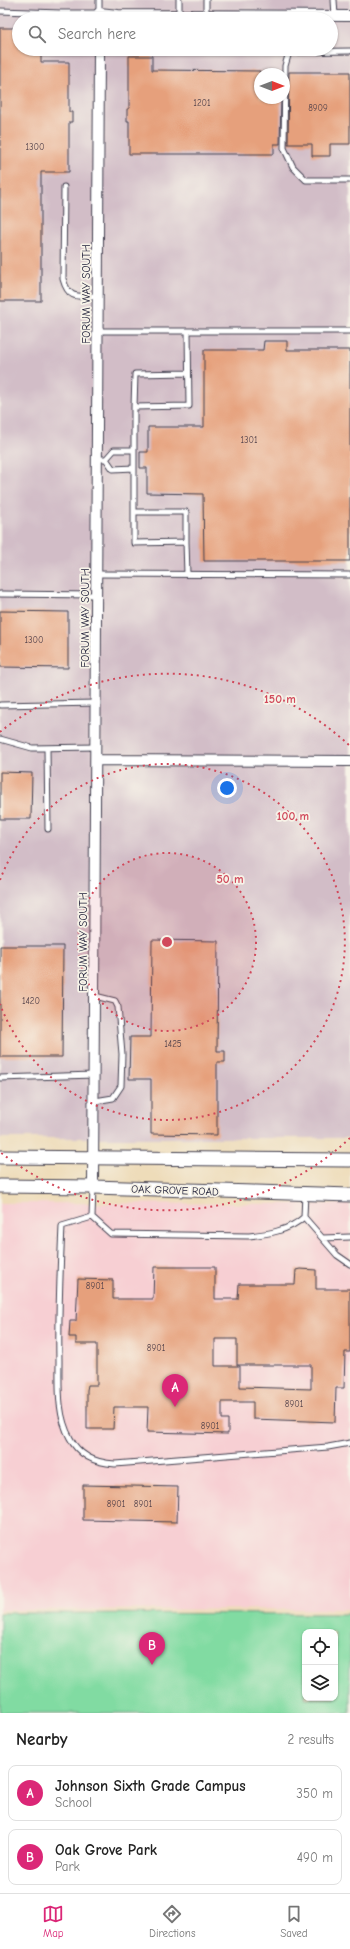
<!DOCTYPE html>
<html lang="en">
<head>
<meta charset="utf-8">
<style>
	body { margin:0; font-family:"Comic Neue",sans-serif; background:#f2f2f2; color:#222 }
	.controls { position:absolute; right:12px; bottom:12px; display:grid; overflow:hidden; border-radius:8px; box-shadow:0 1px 3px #0004 }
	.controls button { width:36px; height:36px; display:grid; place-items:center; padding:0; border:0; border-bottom:1px solid #e0e0e0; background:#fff; color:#222; font:20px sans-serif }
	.compass { position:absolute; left:254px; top:68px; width:36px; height:36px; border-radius:50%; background:#fff; box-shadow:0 1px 3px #0004; rotate:90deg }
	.you { position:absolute; left:227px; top:788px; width:14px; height:14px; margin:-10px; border:3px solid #fff; border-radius:50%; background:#1a73e8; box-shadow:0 0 0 6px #1a73e833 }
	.badge { display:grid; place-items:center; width:26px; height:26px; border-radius:50%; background:#db2777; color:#fff; font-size:13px; font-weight:700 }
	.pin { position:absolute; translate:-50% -33px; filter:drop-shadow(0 1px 2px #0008) }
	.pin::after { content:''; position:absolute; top:21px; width:14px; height:12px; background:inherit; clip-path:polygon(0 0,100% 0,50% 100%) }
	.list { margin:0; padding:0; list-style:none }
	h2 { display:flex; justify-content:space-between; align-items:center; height:52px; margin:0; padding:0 16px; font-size:17px }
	h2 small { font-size:13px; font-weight:400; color:#767676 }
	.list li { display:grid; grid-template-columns:26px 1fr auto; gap:12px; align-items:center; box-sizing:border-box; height:56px; margin:0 8px 8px; padding:0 8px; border:1px solid #e0e0e0; border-radius:8px }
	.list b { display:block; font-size:15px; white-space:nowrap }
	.list p { margin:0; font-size:13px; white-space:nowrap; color:#767676 }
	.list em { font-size:13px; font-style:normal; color:#767676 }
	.icon { flex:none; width:22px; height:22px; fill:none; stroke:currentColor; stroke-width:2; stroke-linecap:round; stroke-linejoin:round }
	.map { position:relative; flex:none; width:350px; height:1713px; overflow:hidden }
	.search { position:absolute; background:#fff; box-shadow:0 1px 3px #0004; left:12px; right:12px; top:12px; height:44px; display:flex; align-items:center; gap:10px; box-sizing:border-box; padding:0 14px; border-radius:22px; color:#767676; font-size:15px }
	.sheet { height:180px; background:#fff }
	nav { display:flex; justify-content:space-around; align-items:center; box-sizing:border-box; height:56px; border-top:1px solid #e0e0e0; background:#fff; font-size:11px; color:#767676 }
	nav a { display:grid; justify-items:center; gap:2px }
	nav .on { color:#db2777 }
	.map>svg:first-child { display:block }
	.built { fill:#f7cfd3 }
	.industrial { fill:#d2bdc7; fill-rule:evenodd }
	.green { fill:#81dba2; stroke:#527e6e; fill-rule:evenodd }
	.building { fill:#e6a07b; fill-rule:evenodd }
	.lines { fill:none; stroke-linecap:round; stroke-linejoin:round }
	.service-casing { stroke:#413e4e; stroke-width:7 }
	.minor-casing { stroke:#413e4e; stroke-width:12 }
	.tertiary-casing { stroke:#413e4e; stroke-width:15 }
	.service { stroke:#fff; stroke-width:5 }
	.minor { stroke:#fff; stroke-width:10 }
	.tertiary { stroke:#fff; stroke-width:13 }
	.ring { fill:none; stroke:#d1495b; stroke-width:2; stroke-dasharray:2 4 }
	.labels { text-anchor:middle; stroke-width:3.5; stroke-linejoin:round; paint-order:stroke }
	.number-label { font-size:9px; fill:#53424b }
	.street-label { font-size:11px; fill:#22223b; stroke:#f7f3e8 }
	.centre { fill:#d1495b; stroke:#f7f3e8; stroke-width:2 }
	.ring-label { font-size:12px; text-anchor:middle; font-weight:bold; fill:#d1495b; stroke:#f7f3e8; stroke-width:3.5; stroke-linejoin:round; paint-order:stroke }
</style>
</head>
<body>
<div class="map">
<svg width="350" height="1713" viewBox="0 0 350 1713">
	<rect width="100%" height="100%" fill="#f7f3e8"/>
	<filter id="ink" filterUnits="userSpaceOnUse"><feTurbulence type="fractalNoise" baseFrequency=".025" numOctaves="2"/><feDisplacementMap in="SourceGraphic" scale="8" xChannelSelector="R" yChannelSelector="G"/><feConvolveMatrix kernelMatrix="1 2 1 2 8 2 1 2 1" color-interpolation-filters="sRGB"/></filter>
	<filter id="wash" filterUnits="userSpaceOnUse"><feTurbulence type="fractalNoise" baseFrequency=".012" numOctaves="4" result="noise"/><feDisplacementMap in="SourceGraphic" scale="16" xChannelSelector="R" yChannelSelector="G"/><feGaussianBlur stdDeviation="0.9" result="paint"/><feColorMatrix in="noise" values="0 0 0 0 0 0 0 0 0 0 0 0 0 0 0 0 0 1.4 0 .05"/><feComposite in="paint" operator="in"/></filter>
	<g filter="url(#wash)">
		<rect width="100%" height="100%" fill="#eedcb9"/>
		<!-- built -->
		<path class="built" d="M0,1203L350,1204V1609L0,1610Z"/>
		<!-- industrial -->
		<path class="industrial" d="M0,0H350V1138H0ZM19,19H331V49H19ZM260,74H284V98H260Z"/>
		<!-- green -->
		<path class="green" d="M0,1613L350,1614V1713H0ZM305,1632H335V1698H305Z"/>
		<g id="blocks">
			<!-- building -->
			<path class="building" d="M0,28H19V49H41V62H69V112H72V122H69V172H41V301H0Z
				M129,56H152V70L260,71V98H281L280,144H274V154H129V121H127V109H129Z
				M289,72H350V144H330V156H312V144H288Z
				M264,341H287V350H350V561H204L203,494L147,493V468H140V452H148V427H204V350H263Z
				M0,611L68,612V668L0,667Z
				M0,772L32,773L31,819H0Z
				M152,940L218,941L217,1051H225V1062H217V1135L151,1134V1079H129L130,1037H151Z
				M0,946H63L62,1057H0Z
				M154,1267H215V1299H238L239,1284H295L296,1270L300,1269L316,1270V1289H350V1352H345L344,1388H336L335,1422L253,1419V1402H222V1419H228V1434L147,1432L148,1407H114L113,1429H87V1390L88,1385H97V1344H76V1337H69L70,1321H76L78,1279L113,1280V1299H153ZM215,1339H237V1365H311V1389L240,1387V1366H215Z
				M83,1485L178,1487L177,1522L83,1520Z"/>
		</g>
	</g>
	<g filter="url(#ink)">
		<use href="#blocks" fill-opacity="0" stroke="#413e4e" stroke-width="1"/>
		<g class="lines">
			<defs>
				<path id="service" d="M179,0V15
					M334,0L335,16
					M0,11L61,13
					M206,16V0
					M61,19V13H99V0
					M61,49V51
					M289,50V52L350,51
					M289,52L285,66L284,148L293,167L306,180H350
					M64,187L63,279C69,301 79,296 98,296
					M98,331H350
					M134,407L135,374L188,373
					M98,459H106L114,450H134
					M106,459L113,469L134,468
					M134,512H186V542
					M97,574L350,575
					M187,574L186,542L134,543V407L189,406L188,331
					M0,594L97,595
					M0,705L96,703
					M0,739L32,748L96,747
					M47,748L48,829
					M0,1078L94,1075
					M95,1101L113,1098L121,1086L122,1054L118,1007L115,1001L95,996
					M93,1188L92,1217L111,1234L249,1236C267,1234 289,1231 304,1217L305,1194
					M92,1217L62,1226C60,1271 58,1315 59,1360C59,1386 57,1415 70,1438C79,1456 96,1463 115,1464L328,1447L350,1443
					M304,1217L337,1255L350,1264
					M323,1238L350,1237"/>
				<path id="minor" d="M99,19V13L118,15L350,16
					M96,760L350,761
					M93,1187L99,49"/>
				<path id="tertiary" d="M0,1157L350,1160
					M0,1186L93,1187L350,1195"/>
			</defs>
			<!-- service casing -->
			<use href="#service" class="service-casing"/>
			<!-- minor casing -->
			<use href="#minor" class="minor-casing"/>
			<!-- tertiary casing -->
			<use href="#tertiary" class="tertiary-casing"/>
			<!-- service -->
			<use href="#service" class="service"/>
			<!-- minor -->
			<use href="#minor" class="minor"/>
			<!-- tertiary -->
			<use href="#tertiary" class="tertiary"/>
		</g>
	</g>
	<!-- distance rings -->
	<circle cx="167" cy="942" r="89" fill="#d1495b" fill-opacity=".12"/>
	<g class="ring">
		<circle cx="167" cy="942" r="89"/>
		<path d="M0 880A178 178 0 1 1 0 1004"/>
		<path d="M350 1138A268 268 0 0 1 0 1152M0 732A268 268 0 0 1 350 746"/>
	</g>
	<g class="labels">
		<!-- number labels -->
		<g class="number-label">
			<text x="202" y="106">1201</text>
			<text x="318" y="111">8909</text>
			<text x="35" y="150">1300</text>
			<text x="249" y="443">1301</text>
			<text x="34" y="643">1300</text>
			<text x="31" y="1004">1420</text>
			<text x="173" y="1047">1425</text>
			<text x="95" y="1289">8901</text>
			<text x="156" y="1351">8901</text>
			<text x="294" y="1407">8901</text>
			<text x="210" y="1429">8901</text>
			<text x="116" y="1507">8901</text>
			<text x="143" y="1507">8901</text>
		</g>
		<!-- street labels -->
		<g class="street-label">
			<text transform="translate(86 294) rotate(-90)" y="4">FORUM WAY SOUTH</text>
			<text transform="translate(85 618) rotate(-90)" y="4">FORUM WAY SOUTH</text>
			<text transform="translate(83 942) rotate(-90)" y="4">FORUM WAY SOUTH</text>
			<text transform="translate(175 1190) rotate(2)" y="4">OAK GROVE ROAD</text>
		</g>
	</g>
	<circle cx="167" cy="942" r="6" class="centre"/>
	<g class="ring-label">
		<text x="280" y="703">150 m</text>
		<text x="293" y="820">100 m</text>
		<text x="230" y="883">50 m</text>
	</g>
</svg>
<div class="controls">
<button><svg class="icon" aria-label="locate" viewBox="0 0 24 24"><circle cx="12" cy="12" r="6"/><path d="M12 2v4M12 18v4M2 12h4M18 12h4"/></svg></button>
<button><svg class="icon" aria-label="layers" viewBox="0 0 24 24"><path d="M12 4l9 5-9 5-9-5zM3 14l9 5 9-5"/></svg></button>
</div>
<svg class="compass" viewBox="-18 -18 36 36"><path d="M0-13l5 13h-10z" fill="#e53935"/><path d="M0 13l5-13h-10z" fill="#767676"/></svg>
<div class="you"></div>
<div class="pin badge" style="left:175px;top:1407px">A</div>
<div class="pin badge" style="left:152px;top:1665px">B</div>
<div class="search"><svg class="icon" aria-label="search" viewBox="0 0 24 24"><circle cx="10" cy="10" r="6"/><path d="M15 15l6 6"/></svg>Search here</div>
</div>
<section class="sheet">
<h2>Nearby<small>2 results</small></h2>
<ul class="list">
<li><span class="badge">A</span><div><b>Johnson Sixth Grade Campus</b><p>School</p></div><em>350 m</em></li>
<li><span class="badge">B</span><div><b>Oak Grove Park</b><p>Park</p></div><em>490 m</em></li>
</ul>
</section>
<nav>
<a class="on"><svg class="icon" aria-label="map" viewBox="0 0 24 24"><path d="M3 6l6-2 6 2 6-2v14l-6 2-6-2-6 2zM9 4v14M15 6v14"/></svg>Map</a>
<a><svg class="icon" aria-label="directions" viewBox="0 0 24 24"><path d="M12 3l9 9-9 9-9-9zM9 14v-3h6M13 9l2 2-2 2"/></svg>Directions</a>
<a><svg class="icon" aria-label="saved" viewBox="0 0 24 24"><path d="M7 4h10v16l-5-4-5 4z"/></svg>Saved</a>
</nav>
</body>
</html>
